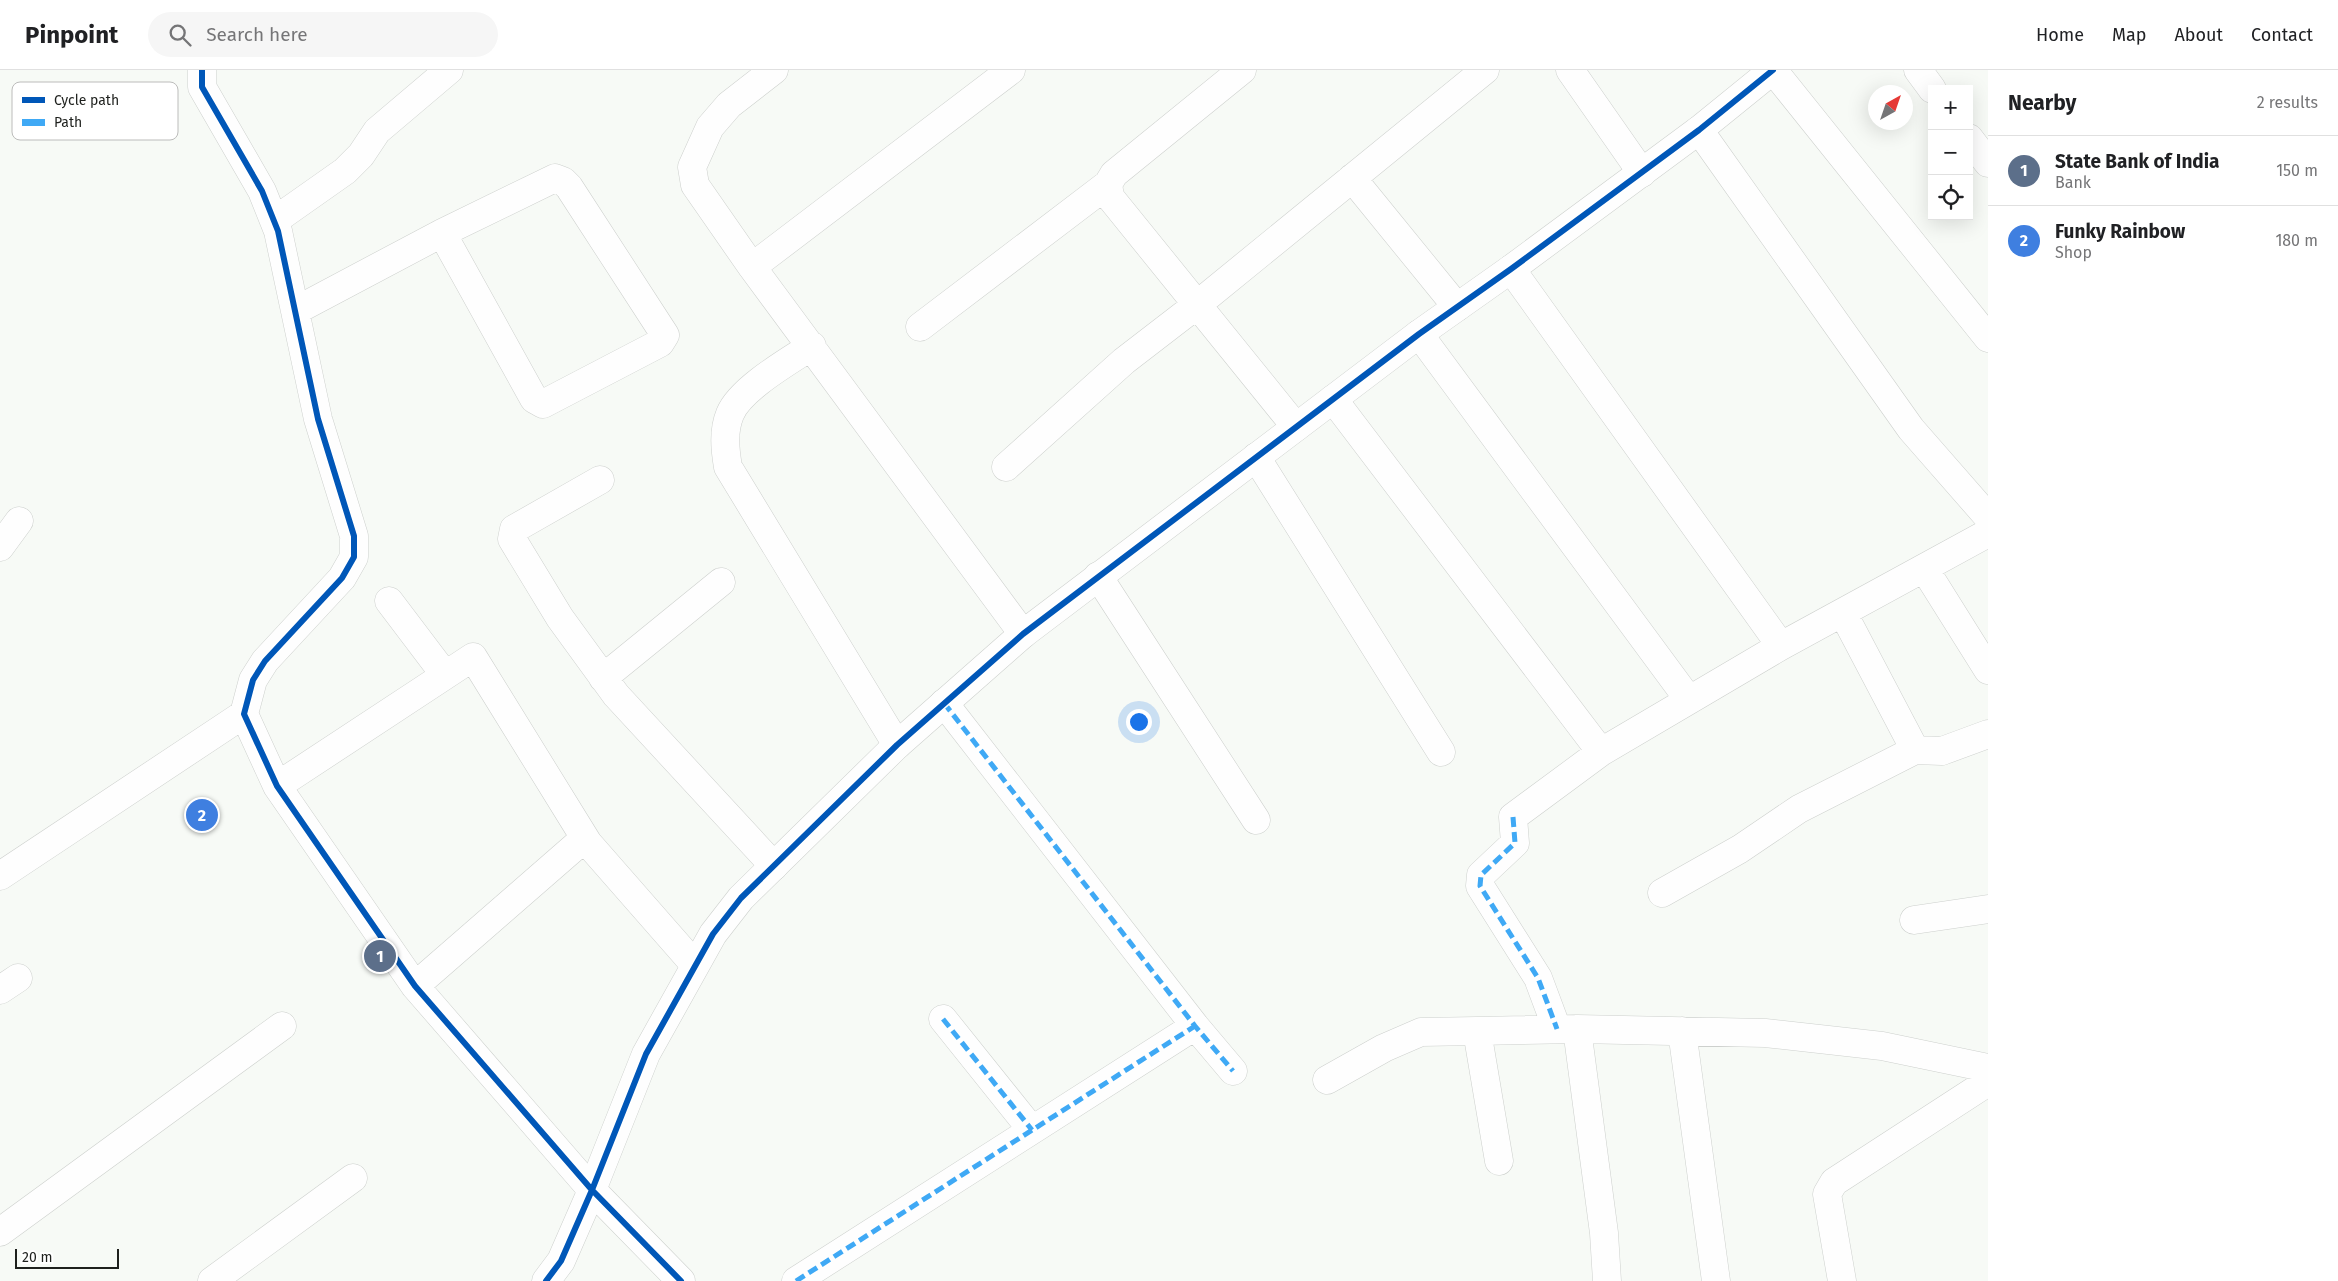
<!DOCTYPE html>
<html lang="en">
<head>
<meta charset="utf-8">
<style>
	body { margin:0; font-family:"Fira Sans",sans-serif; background:#f6f6f6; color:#202124 }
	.controls { position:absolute; right:15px; top:15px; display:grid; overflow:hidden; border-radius:0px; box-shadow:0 5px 20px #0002 }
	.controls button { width:45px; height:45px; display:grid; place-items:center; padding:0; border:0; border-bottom:1px solid #e0e0e0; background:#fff; color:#202124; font:25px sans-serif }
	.compass { position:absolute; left:1868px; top:15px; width:45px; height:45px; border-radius:50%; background:#fff; box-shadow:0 5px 20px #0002; rotate:40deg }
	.scale { position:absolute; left:15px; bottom:12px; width:104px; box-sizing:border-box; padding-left:5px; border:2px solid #1e201d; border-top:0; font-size:14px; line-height:18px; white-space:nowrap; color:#1e201d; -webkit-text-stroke:4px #fff; paint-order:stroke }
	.you { position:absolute; left:1138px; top:651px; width:18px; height:18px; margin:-12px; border:4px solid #fff; border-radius:50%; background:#1a73e8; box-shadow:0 0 0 8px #1a73e833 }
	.badge { display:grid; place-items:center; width:32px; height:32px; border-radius:50%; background:#db2777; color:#fff; font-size:16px; font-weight:700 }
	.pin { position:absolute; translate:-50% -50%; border:2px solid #fff; box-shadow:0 1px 5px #0006 }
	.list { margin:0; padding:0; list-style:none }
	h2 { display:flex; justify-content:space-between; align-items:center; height:65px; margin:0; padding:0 20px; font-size:21px }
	h2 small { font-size:16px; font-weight:400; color:#757577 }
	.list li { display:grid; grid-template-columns:32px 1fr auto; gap:15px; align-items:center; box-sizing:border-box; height:70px; padding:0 20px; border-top:1px solid #e0e0e0 }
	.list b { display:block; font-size:19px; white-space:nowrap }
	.list p { margin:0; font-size:16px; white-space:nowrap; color:#757577 }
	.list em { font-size:16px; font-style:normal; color:#757577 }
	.icon { flex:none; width:28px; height:28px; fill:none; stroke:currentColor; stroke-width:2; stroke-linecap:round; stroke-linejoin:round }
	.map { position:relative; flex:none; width:1988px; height:1211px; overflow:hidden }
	header { display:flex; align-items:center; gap:30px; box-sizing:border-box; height:70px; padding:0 25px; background:#fff; border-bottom:1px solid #e0e0e0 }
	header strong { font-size:24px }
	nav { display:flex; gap:28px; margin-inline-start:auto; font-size:18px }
	.search { width:350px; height:45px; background:#f6f6f6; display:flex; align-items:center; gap:12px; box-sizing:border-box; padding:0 18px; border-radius:28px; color:#757577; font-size:19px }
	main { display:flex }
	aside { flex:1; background:#fff }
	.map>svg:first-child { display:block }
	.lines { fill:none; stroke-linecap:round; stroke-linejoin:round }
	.minor-casing { stroke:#cdd0cd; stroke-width:29 }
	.tertiary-casing { stroke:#cdd0cd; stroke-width:29 }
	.minor { stroke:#fefefe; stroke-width:28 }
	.tertiary { stroke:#fefefe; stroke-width:28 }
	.quiet { stroke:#3fa9f5; stroke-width:5; stroke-dasharray:10 5; stroke-linecap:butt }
	.cycleway-casing { stroke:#fff; stroke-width:9 }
	.cycleway { stroke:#0057b8; stroke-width:6 }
	.key { fill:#fff; stroke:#bcbcbb; stroke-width:1 }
	.key-label { font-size:14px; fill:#1e201d }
</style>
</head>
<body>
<header>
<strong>Pinpoint</strong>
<div class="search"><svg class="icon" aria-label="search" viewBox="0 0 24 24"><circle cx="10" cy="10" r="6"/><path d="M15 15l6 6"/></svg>Search here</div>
<nav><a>Home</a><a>Map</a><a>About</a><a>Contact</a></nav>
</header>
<main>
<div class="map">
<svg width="1988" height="1211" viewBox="0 0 1988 1211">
	<rect width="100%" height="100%" fill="#f7faf6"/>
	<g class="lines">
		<defs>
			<path id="minor" d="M202,0V17L262,121L278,161L318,349L354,466V487L342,508L265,591L253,610L244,644L277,716L415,916L592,1120
				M1011,0L752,197L1023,564
				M1242,0L1114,104L1108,114L1110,127L1296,357
				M1570,0L1642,103
				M1773,0L1988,268
				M1918,0L1932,19
				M1699,60L1911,359L1988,447
				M1969,68L1988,93
				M1352,108L1457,237
				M274,151L345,101L361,85L377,61L449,0
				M752,197L695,115L692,97L710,57L729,35L774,0
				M1511,199L1781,576
				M295,241L442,163L555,108L563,111L569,117L665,265L660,273L543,334L534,329L442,163
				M920,257L1108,114
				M1419,264L1689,630
				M812,276C789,291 740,319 730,344C723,361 725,379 728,397L897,675
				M1333,329L1601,682
				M1256,387L1441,682
				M1006,397L1124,291L1198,234L1485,0
				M600,410L514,459L512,469L560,548L616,625L774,796
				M0,477L19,451
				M1924,498L1988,600
				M1098,506L1256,750
				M389,531L445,605
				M603,608L721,512
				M944,633L1195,956L1233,1001
				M1915,680L1942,681L1988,664
				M277,716L473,587L588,773
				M0,806L244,644
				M1662,823L1740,779L1799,739L1915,680L1843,543
				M1914,850L1988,839
				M415,916L578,774L588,773L694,894
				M0,920L18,908
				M943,949L1032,1060
				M1557,959L1538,908L1480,816L1481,805L1515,773L1513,747L1601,682L1781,576L1988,463
				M1577,959L1604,1163L1607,1211
				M1477,961L1499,1091
				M1682,961L1716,1211
				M1327,1010L1384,978L1421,962L1477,961L1577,959L1765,963L1882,976L1988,998
				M0,1162L282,956
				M212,1211L353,1108
				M796,1211L1195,956
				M1842,1211L1827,1124L1834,1112L1988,1012"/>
			<path id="tertiary" d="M592,1120L681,1211
				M546,1211L561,1191L592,1120L646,984L713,864L741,828L897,675L1023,564L1419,264L1511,199L1699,60L1773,0"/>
		</defs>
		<!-- minor casing -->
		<use href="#minor" class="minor-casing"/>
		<!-- tertiary casing -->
		<use href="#tertiary" class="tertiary-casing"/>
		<!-- minor -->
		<use href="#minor" class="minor"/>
		<!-- tertiary -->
		<use href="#tertiary" class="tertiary"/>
		<!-- quiet -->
		<path class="quiet" d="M944,633L1195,956L1233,1001
			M1513,747L1515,773L1481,805L1480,816L1538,908L1557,959
			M943,949L1032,1060
			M796,1211L1195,956"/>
		<defs>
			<path id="cycleway" d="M202,0V17L262,121L278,161L318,349L354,466V487L342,508L265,591L253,610L244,644L277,716L415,916L592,1120L681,1211
				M546,1211L561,1191L592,1120L646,984L713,864L741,828L897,675L1023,564L1419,264L1511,199L1699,60L1773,0"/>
		</defs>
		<!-- cycleway casing -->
		<use href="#cycleway" class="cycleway-casing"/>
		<!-- cycleway -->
		<use href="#cycleway" class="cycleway"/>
	</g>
	<!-- legend -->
	<rect x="12" y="12" width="166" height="58" rx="8" class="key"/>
	<rect x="22" y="27" width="23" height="6" fill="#0057b8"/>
	<rect x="22" y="49" width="23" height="7" fill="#3fa9f5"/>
	<g class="key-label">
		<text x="54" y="35">Cycle path</text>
		<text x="54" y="57">Path</text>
	</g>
</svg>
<div class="controls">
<button>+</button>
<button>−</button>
<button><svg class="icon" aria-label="locate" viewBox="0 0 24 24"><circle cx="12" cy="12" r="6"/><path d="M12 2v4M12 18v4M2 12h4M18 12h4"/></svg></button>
</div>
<svg class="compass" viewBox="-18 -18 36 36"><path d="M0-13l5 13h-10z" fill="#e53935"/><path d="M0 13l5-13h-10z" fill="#757577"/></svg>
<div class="scale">20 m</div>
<div class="you"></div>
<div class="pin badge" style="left:380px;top:886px;background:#5c6f8a">1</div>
<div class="pin badge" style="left:202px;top:745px;background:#3f7fe0">2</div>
</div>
<aside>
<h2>Nearby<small>2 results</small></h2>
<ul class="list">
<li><span class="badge" style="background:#5c6f8a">1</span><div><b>State Bank of India</b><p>Bank</p></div><em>150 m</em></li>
<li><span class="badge" style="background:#3f7fe0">2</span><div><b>Funky Rainbow</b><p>Shop</p></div><em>180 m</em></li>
</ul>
</aside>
</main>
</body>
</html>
